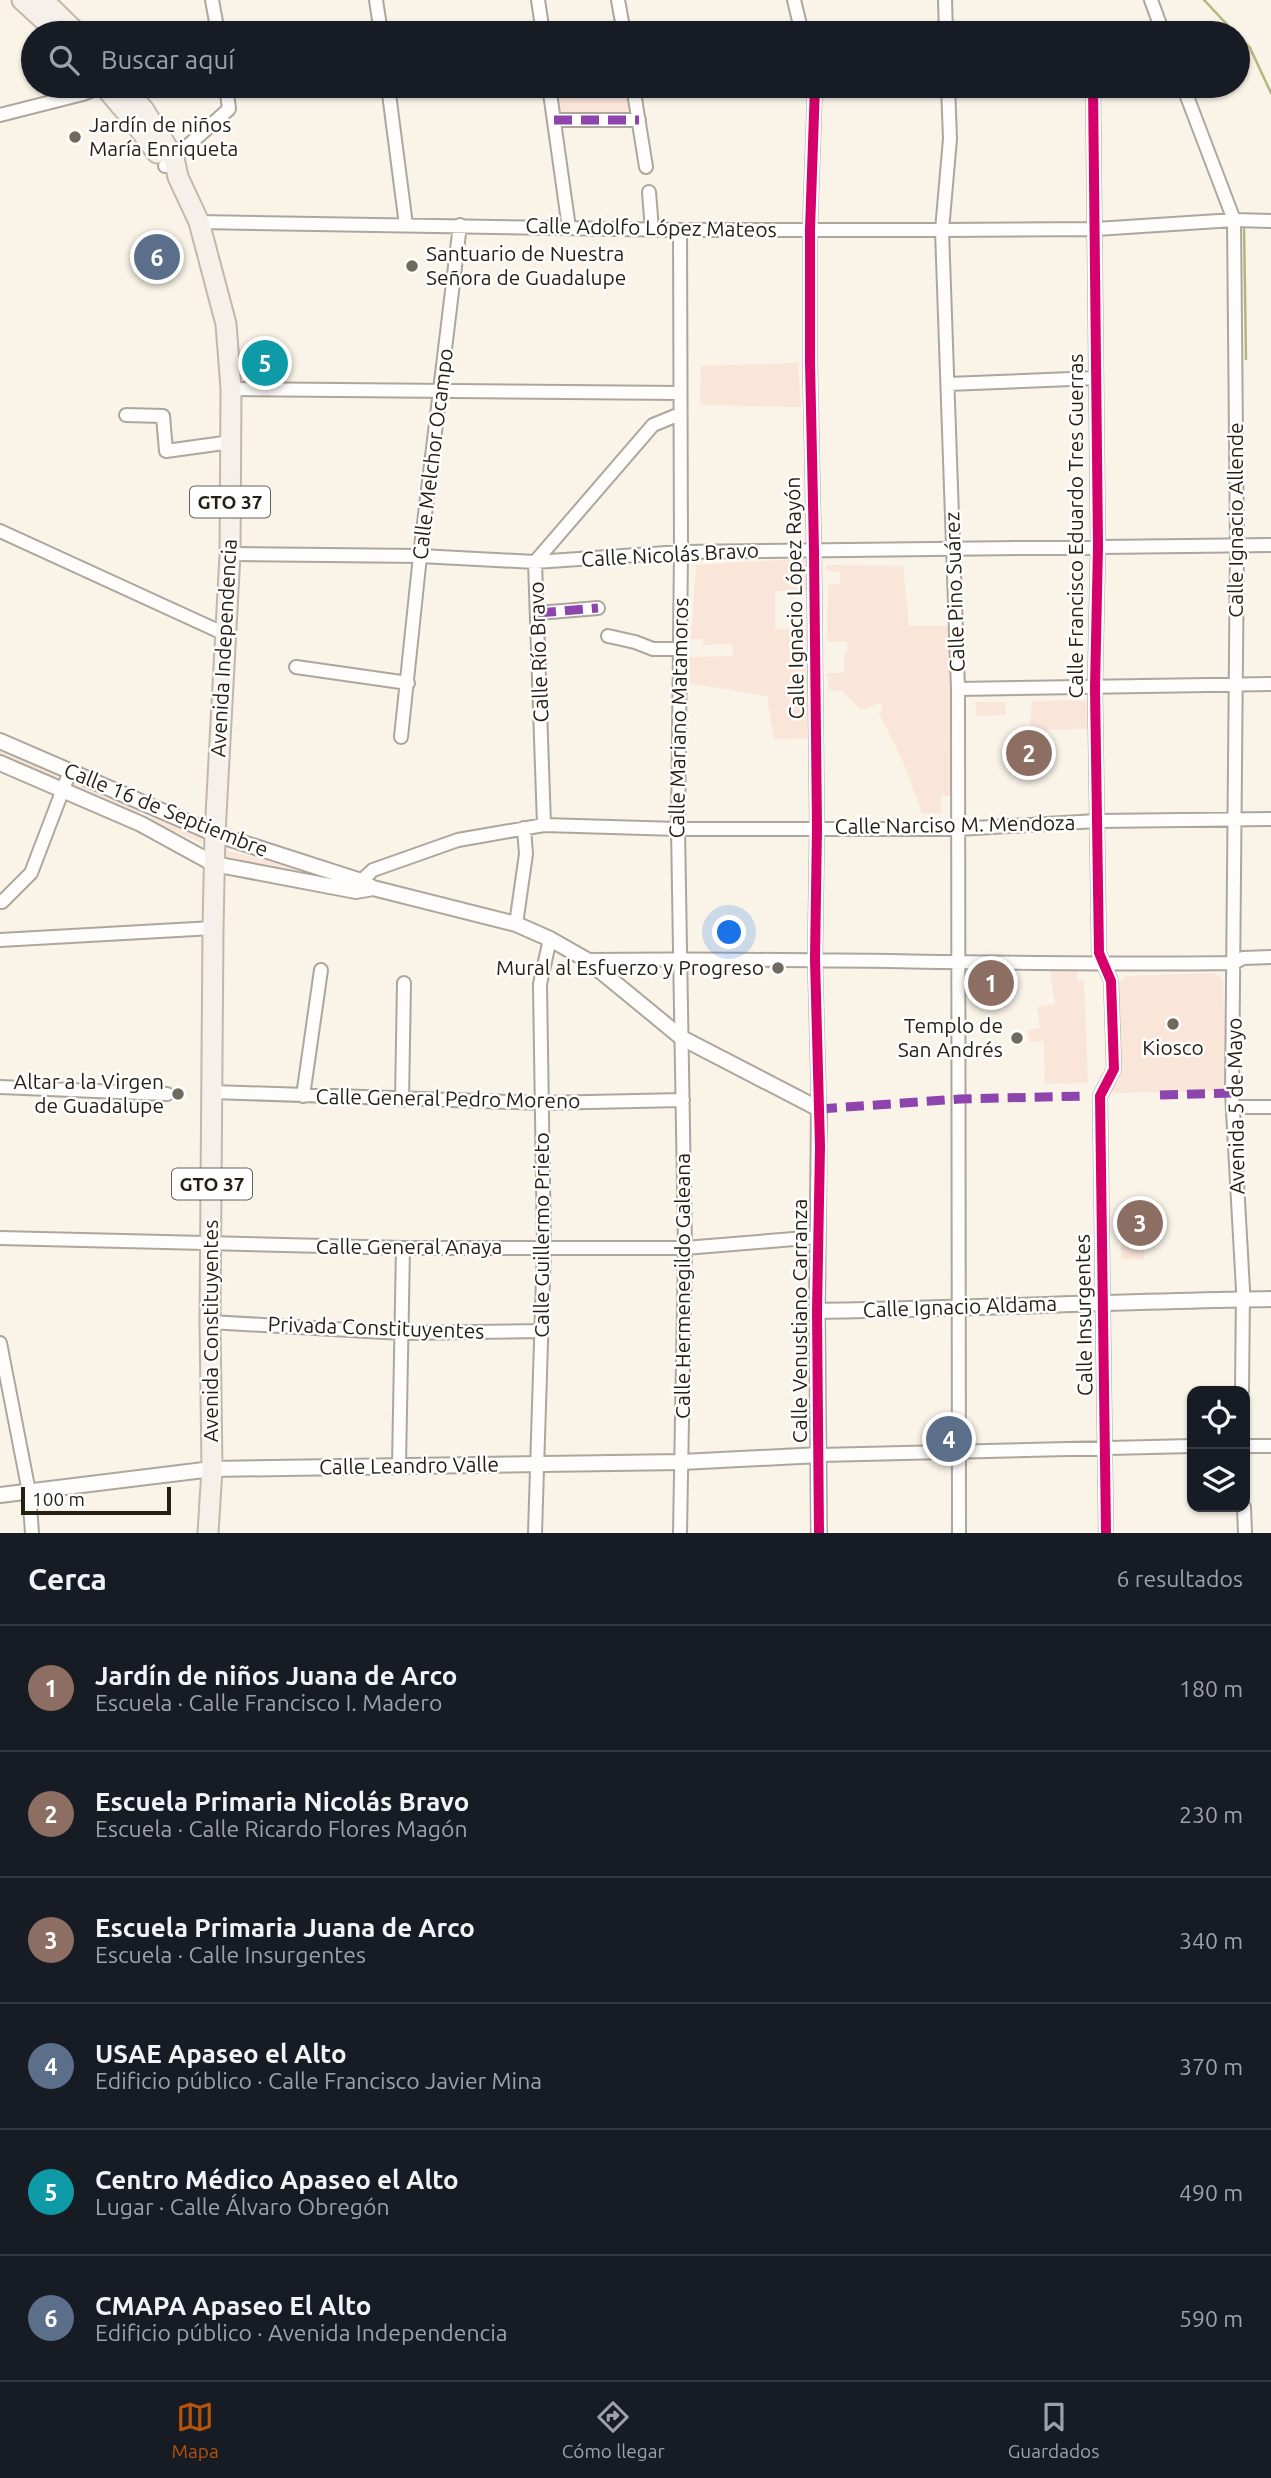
<!DOCTYPE html>
<html lang="es">
<head>
<meta charset="utf-8">
<style>
	body { margin:0; font-family:Ubuntu,sans-serif; background:#20242c; color:#f1f3f6 }
	.controls { position:absolute; right:21px; bottom:21px; display:grid; overflow:hidden; border-radius:14px; box-shadow:0 2px 5px #0004 }
	.controls button { width:63px; height:63px; display:grid; place-items:center; padding:0; border:0; border-bottom:2px solid #363941; background:#171b24; color:#f1f3f6; font:35px sans-serif }
	.scale { position:absolute; left:21px; bottom:18px; width:150px; box-sizing:border-box; padding-left:7px; border:4px solid #251f14; border-top:0; font-size:19px; line-height:24px; white-space:nowrap; color:#251f14; -webkit-text-stroke:5px #fff; paint-order:stroke }
	.you { position:absolute; left:730px; top:933px; width:24px; height:24px; margin:-18px; border:5px solid #fff; border-radius:50%; background:#1a73e8; box-shadow:0 0 0 10px #1a73e833 }
	.badge { display:grid; place-items:center; width:46px; height:46px; border-radius:50%; background:#b45309; color:#fff; font-size:23px; font-weight:700 }
	.pin { position:absolute; translate:-50% -50%; border:4px solid #fff; box-shadow:0 2px 7px #0006 }
	.list { margin:0; padding:0; list-style:none }
	h2 { display:flex; justify-content:space-between; align-items:center; height:91px; margin:0; padding:0 28px; font-size:30px }
	h2 small { font-size:23px; font-weight:400; color:#9ea1a6 }
	.list li { display:grid; grid-template-columns:46px 1fr auto; gap:21px; align-items:center; box-sizing:border-box; height:126px; padding:0 28px; border-top:2px solid #363941 }
	.list b { display:block; font-size:26px; white-space:nowrap }
	.list p { margin:0; font-size:23px; white-space:nowrap; color:#9ea1a6 }
	.list em { font-size:23px; font-style:normal; color:#9ea1a6 }
	.icon { flex:none; width:38px; height:38px; fill:none; stroke:currentColor; stroke-width:2; stroke-linecap:round; stroke-linejoin:round }
	.map { position:relative; flex:none; width:1271px; height:1533px; overflow:hidden }
	.search { position:absolute; background:#171b24; box-shadow:0 2px 5px #0004; left:21px; right:21px; top:21px; height:77px; display:flex; align-items:center; gap:18px; box-sizing:border-box; padding:0 24px; border-radius:38px; color:#9ea1a6; font-size:26px }
	.sheet { height:847px; background:#171b24 }
	nav { display:flex; justify-content:space-around; align-items:center; box-sizing:border-box; height:98px; border-top:2px solid #363941; background:#171b24; font-size:19px; color:#9ea1a6 }
	nav a { display:grid; justify-items:center; gap:4px }
	nav .on { color:#b45309 }
	.map>svg:first-child { display:block }
	.green { fill:#fae5d9 }
	.lines { fill:none; stroke-linecap:round; stroke-linejoin:round }
	.stream { stroke:#b0b87e; stroke-width:2.5 }
	.minor-casing { stroke:#aca79d; stroke-width:16 }
	.tertiary-casing { stroke:#aca79d; stroke-width:18 }
	.primary-casing { stroke:#c3b7aa; stroke-width:23 }
	.minor { stroke:#fefdfc; stroke-width:12 }
	.tertiary { stroke:#fefdfc; stroke-width:14 }
	.primary { stroke:#f6f0eb; stroke-width:19 }
	.quiet { stroke:#8e44ad; stroke-width:9; stroke-dasharray:18 9; stroke-linecap:butt }
	.cycleway-casing { stroke:#fff; stroke-width:15 }
	.cycleway { stroke:#d6006c; stroke-width:10 }
	.poi-dot { fill:#6f695e; stroke:#fff; stroke-width:2.5 }
	.labels { text-anchor:middle; stroke-width:5; stroke-linejoin:round; paint-order:stroke }
	.shield { fill:#fff; stroke:#66625a; stroke-width:2 }
	.shield-label { font-size:19px; font-weight:bold; fill:#251f14 }
	.poi-label { font-size:21px; fill:#251f14; stroke:#fff; text-anchor:end }
	.street-label { font-size:21px; fill:#251f14; stroke:#fff }
</style>
</head>
<body>
<div class="map">
<svg width="1271" height="1533" viewBox="0 0 1271 1533">
	<rect width="100%" height="100%" fill="#f9f3e8"/>
	<!-- green -->
	<path class="green" d="M551,86H628L634,118H558Z
		M798,363L801,407L700,405L701,366Z
		M809,558L807,590L775,591V629L808,630L811,738L774,739L767,696L690,683L689,657L733,656L732,644L703,645V639H691L696,565Z
		M826,565L903,566L909,626H949L952,796H941V813H922L904,764L879,713L883,710L880,703L861,710L842,691L829,690L827,673H844V653L848,652L847,642H827L828,585L840,584L841,573L826,570Z
		M1086,700L1089,729L1030,730L1032,701Z
		M975,702H1005L1006,715L977,716Z
		M0,747L60,774L56,780L0,757Z
		M75,780L141,809L138,817L71,788Z
		M152,813L209,837L206,845L149,821Z
		M221,849L338,878L343,882L219,859Z
		M1078,964L1077,980H1084L1088,1083L1045,1084L1044,1041L1030,1042L1028,1030L1040,1028L1037,1007L1055,1004L1049,965Z
		M1215,973L1223,980L1226,1091L1109,1093L1120,1078L1118,983L1126,976Z
		M1121,1233H1144V1260L1121,1259Z"/>
	<g class="lines">
		<!-- stream -->
		<path class="stream" d="M1204,0L1235,33
			M1238,36L1250,48L1271,93
			M1244,224L1246,359"/>
		<defs>
			<path id="minor" d="M212,0L218,33
				M376,0L381,33
				M538,0L543,33
				M618,0L624,33
				M794,0L802,33
				M945,0L946,33
				M1151,0L1163,33
				M388,86L406,225
				M549,86L569,228
				M633,86L646,167
				M815,86L810,229V362L814,550L817,828L815,959L819,1109
				M948,86L950,139L942,230L958,689L959,1533
				M1093,86L1098,546L1095,688L1099,953L1111,981L1114,1069L1100,1096L1106,1533
				M1183,86L1234,220L1237,546L1232,1093L1243,1290L1242,1391
				M0,115L83,94L103,86
				M554,120H639
				M165,166L229,109L226,86
				M649,192L652,230
				M199,222L680,230H942L1096,229L1234,220L1271,221
				M680,230L681,552L678,829L685,1248L680,1533
				M948,384L1096,378
				M231,389L680,393
				M126,415L163,416L166,451L231,442
				M0,531L225,634
				M230,554L420,556L535,562L681,552L1271,545
				M538,613L598,608
				M608,636L635,642L653,649H679
				M296,667L408,683
				M958,689L1271,684
				M401,737L420,556L460,225
				M544,825L535,562L653,425L680,414
				M357,890L361,881L373,870L458,840L544,825L678,829H958L1097,821L1271,819
				M2,902L31,873L70,771
				M516,924L526,854L524,828
				M0,940L213,928
				M587,960C803,957 1019,966 1234,963L1243,958L1271,957
				M0,1087L167,1094
				M213,1092L542,1103L683,1100
				M303,1096L321,970
				M402,1100L404,983
				M1234,1107H1271
				M0,1238L403,1248H685L818,1237
				M210,1322L402,1333L542,1331
				M0,1343L29,1492L32,1533
				M1245,1446H1271
				M820,1455L1192,1446
				M399,1465L403,1248
				M1244,1507L1245,1533
				M535,1533L544,1247L540,984L550,939"/>
			<path id="tertiary" d="M0,741L215,834L361,881L373,888L516,924L550,939L587,960L682,1038L819,1109L817,1311L819,1533
				M0,763L141,824L214,864L356,891L373,888
				M817,1311C969,1309 1120,1301 1271,1299
				M0,1495L212,1469L682,1462L820,1455"/>
			<path id="primary" d="M22,0L58,33
				M43,0L77,33
				M104,86L132,119L157,153
				M123,86L144,110L174,158L178,177L199,222L226,324L231,389L230,554L215,834L213,928L210,1322L212,1469L208,1533"/>
		</defs>
		<!-- minor casing -->
		<use href="#minor" class="minor-casing"/>
		<!-- tertiary casing -->
		<use href="#tertiary" class="tertiary-casing"/>
		<!-- primary casing -->
		<use href="#primary" class="primary-casing"/>
		<!-- minor -->
		<use href="#minor" class="minor"/>
		<!-- tertiary -->
		<use href="#tertiary" class="tertiary"/>
		<!-- primary -->
		<use href="#primary" class="primary"/>
		<!-- quiet -->
		<path class="quiet" d="M816,93L834,86
			M554,120H639
			M538,613L598,608
			M1160,1095L1232,1093
			M819,1109L960,1099L1085,1096"/>
		<defs>
			<path id="cycleway" d="M815,86L810,229V362L814,550L817,828L815,959L820,1146L817,1311L819,1533
				M1093,86L1098,546L1095,688L1099,953L1111,981L1114,1069L1100,1096L1106,1533"/>
		</defs>
		<!-- cycleway casing -->
		<use href="#cycleway" class="cycleway-casing"/>
		<!-- cycleway -->
		<use href="#cycleway" class="cycleway"/>
	</g>
	<!-- markers -->
	<g class="poi-dot">
		<circle cx="75" cy="137" r="7"/>
		<circle cx="412" cy="266" r="7"/>
		<circle cx="778" cy="968" r="7"/>
		<circle cx="1173" cy="1024" r="7"/>
		<circle cx="1017" cy="1038" r="7"/>
		<circle cx="178" cy="1094" r="7"/>
	</g>
	<g class="labels">
		<!-- shield labels -->
		<g class="shield">
			<rect x="190" y="486.5" width="80" height="31" rx="5"/>
			<rect x="172" y="1168.5" width="80" height="31" rx="5"/>
		</g>
		<g class="shield-label">
			<text x="230" y="509">GTO 37</text>
			<text x="212" y="1191">GTO 37</text>
		</g>
		<!-- poi labels -->
		<g class="poi-label">
			<text x="89" y="132" text-anchor="start">Jardín de niños<tspan x="89" dy="24">María Enriqueta</tspan></text>
			<text x="426" y="261" text-anchor="start">Santuario de Nuestra<tspan x="426" dy="24">Señora de Guadalupe</tspan></text>
			<text x="764" y="975">Mural al Esfuerzo y Progreso</text>
			<text x="1003" y="1033">Templo de<tspan x="1003" dy="24">San Andrés</tspan></text>
			<text x="1173" y="1055" text-anchor="middle">Kiosco</text>
			<text x="164" y="1089">Altar a la Virgen<tspan x="164" dy="24">de Guadalupe</tspan></text>
		</g>
		<!-- street labels -->
		<g class="street-label">
			<text transform="translate(651 228) rotate(1)" y="7">Calle Adolfo López Mateos</text>
			<text transform="translate(433 454) rotate(-83)" y="7">Calle Melchor Ocampo</text>
			<text transform="translate(1236 520) rotate(-90)" y="7">Calle Ignacio Allende</text>
			<text transform="translate(1076 526) rotate(-90)" y="7">Calle Francisco Eduardo Tres Guerras</text>
			<text transform="translate(670 555) rotate(-3)" y="7">Calle Nicolás Bravo</text>
			<text transform="translate(955 592) rotate(-92)" y="7">Calle Pino Suárez</text>
			<text transform="translate(795 598) rotate(-91)" y="7">Calle Ignacio López Rayón</text>
			<text transform="translate(224 648) rotate(-87)" y="7">Avenida Independencia</text>
			<text transform="translate(539 652) rotate(-92)" y="7">Calle Río Bravo</text>
			<text transform="translate(679 718) rotate(-89)" y="7">Calle Mariano Matamoros</text>
			<text transform="translate(166 810) rotate(22)" y="7">Calle 16 de Septiembre</text>
			<text transform="translate(955 825) rotate(-1)" y="7">Calle Narciso M. Mendoza</text>
			<text transform="translate(448 1099) rotate(1)" y="7">Calle General Pedro Moreno</text>
			<text transform="translate(1236 1106) rotate(-91)" y="7">Avenida 5 de Mayo</text>
			<text transform="translate(542 1235) rotate(-90)" y="7">Calle Guillermo Prieto</text>
			<text x="409" y="1254">Calle General Anaya</text>
			<text transform="translate(683 1286) rotate(-90)" y="7">Calle Hermenegildo Galeana</text>
			<text transform="translate(960 1307) rotate(-2)" y="7">Calle Ignacio Aldama</text>
			<text transform="translate(1084 1315) rotate(-91)" y="7">Calle Insurgentes</text>
			<text transform="translate(800 1321) rotate(-90)" y="7">Calle Venustiano Carranza</text>
			<text transform="translate(376 1328) rotate(2)" y="7">Privada Constituyentes</text>
			<text transform="translate(211 1331) rotate(-90)" y="7">Avenida Constituyentes</text>
			<text transform="translate(409 1466) rotate(-1)" y="7">Calle Leandro Valle</text>
		</g>
	</g>
</svg>
<div class="controls">
<button><svg class="icon" aria-label="locate" viewBox="0 0 24 24"><circle cx="12" cy="12" r="6"/><path d="M12 2v4M12 18v4M2 12h4M18 12h4"/></svg></button>
<button><svg class="icon" aria-label="layers" viewBox="0 0 24 24"><path d="M12 4l9 5-9 5-9-5zM3 14l9 5 9-5"/></svg></button>
</div>
<div class="scale">100 m</div>
<div class="you"></div>
<div class="pin badge" style="left:991px;top:983px;background:#8d6e63">1</div>
<div class="pin badge" style="left:1029px;top:753px;background:#8d6e63">2</div>
<div class="pin badge" style="left:1140px;top:1223px;background:#8d6e63">3</div>
<div class="pin badge" style="left:949px;top:1439px;background:#5c6f8a">4</div>
<div class="pin badge" style="left:265px;top:363px;background:#0f9aa8">5</div>
<div class="pin badge" style="left:157px;top:257px;background:#5c6f8a">6</div>
<div class="search"><svg class="icon" aria-label="search" viewBox="0 0 24 24"><circle cx="10" cy="10" r="6"/><path d="M15 15l6 6"/></svg>Buscar aquí</div>
</div>
<section class="sheet">
<h2>Cerca<small>6 resultados</small></h2>
<ul class="list">
<li><span class="badge" style="background:#8d6e63">1</span><div><b>Jardín de niños Juana de Arco</b><p>Escuela · Calle Francisco I. Madero</p></div><em>180 m</em></li>
<li><span class="badge" style="background:#8d6e63">2</span><div><b>Escuela Primaria Nicolás Bravo</b><p>Escuela · Calle Ricardo Flores Magón</p></div><em>230 m</em></li>
<li><span class="badge" style="background:#8d6e63">3</span><div><b>Escuela Primaria Juana de Arco</b><p>Escuela · Calle Insurgentes</p></div><em>340 m</em></li>
<li><span class="badge" style="background:#5c6f8a">4</span><div><b>USAE Apaseo el Alto</b><p>Edificio público · Calle Francisco Javier Mina</p></div><em>370 m</em></li>
<li><span class="badge" style="background:#0f9aa8">5</span><div><b>Centro Médico Apaseo el Alto</b><p>Lugar · Calle Álvaro Obregón</p></div><em>490 m</em></li>
<li><span class="badge" style="background:#5c6f8a">6</span><div><b>CMAPA Apaseo El Alto</b><p>Edificio público · Avenida Independencia</p></div><em>590 m</em></li>
</ul>
</section>
<nav>
<a class="on"><svg class="icon" aria-label="map" viewBox="0 0 24 24"><path d="M3 6l6-2 6 2 6-2v14l-6 2-6-2-6 2zM9 4v14M15 6v14"/></svg>Mapa</a>
<a><svg class="icon" aria-label="directions" viewBox="0 0 24 24"><path d="M12 3l9 9-9 9-9-9zM9 14v-3h6M13 9l2 2-2 2"/></svg>Cómo llegar</a>
<a><svg class="icon" aria-label="saved" viewBox="0 0 24 24"><path d="M7 4h10v16l-5-4-5 4z"/></svg>Guardados</a>
</nav>
</body>
</html>
